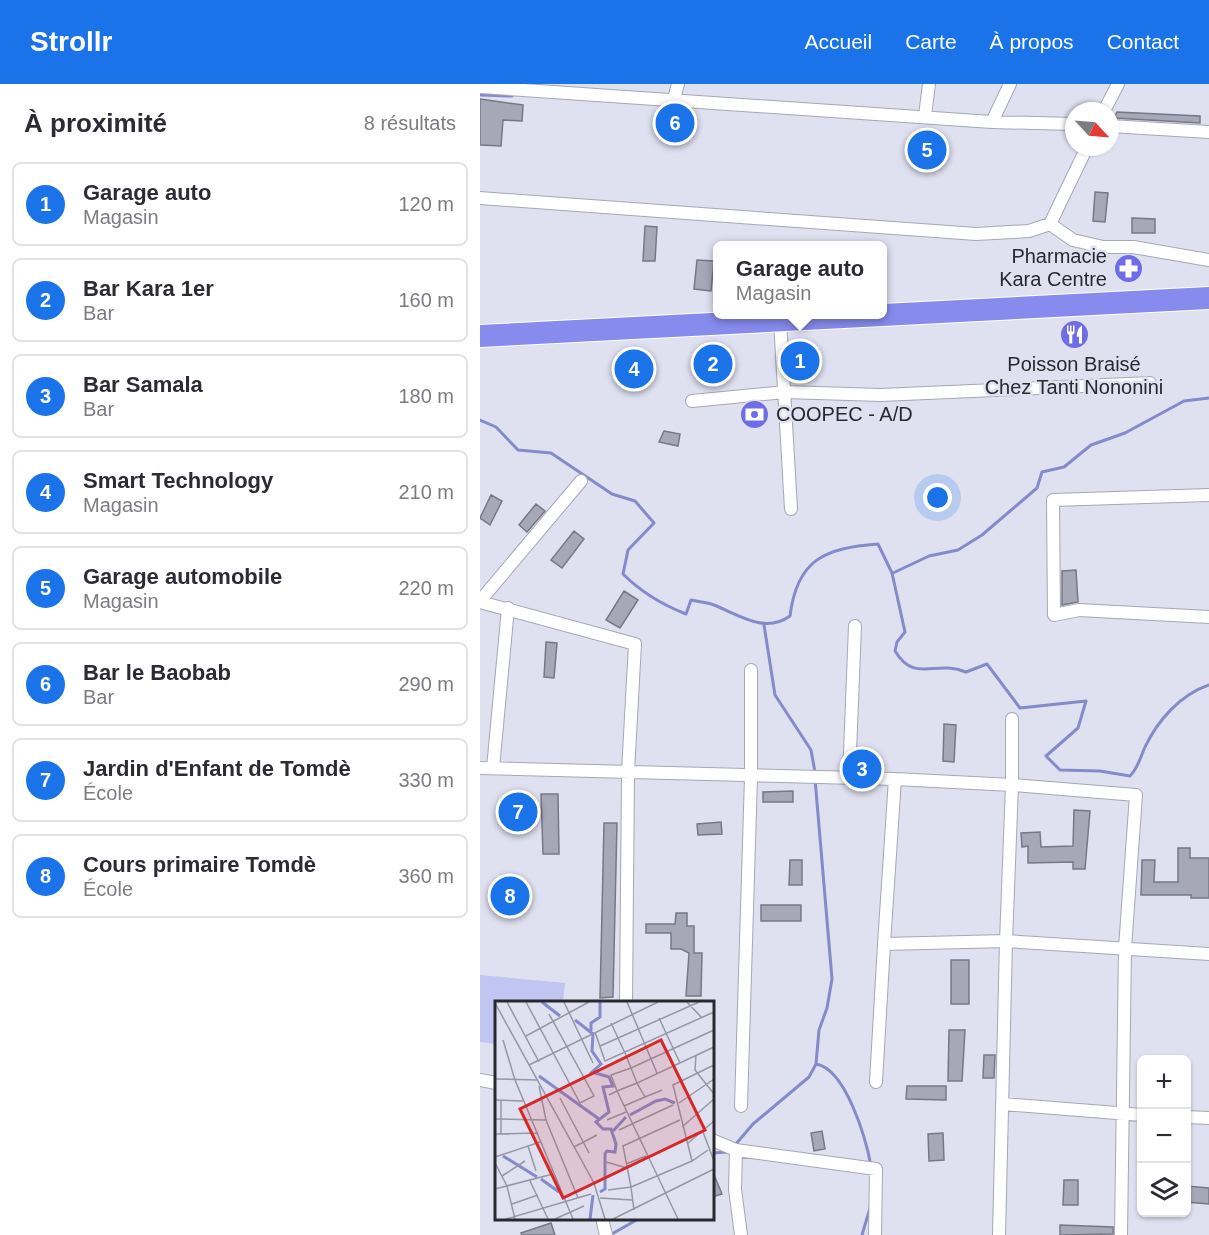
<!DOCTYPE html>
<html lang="fr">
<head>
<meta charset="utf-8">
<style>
	body { margin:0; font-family:Arial,sans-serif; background:#f2f2f3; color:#2b2b33 }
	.controls { position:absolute; right:18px; bottom:18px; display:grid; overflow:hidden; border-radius:9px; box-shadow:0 2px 4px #0004 }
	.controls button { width:54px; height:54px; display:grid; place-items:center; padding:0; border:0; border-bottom:2px solid #e1e1e2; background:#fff; color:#2b2b33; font:30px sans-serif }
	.compass { position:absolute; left:585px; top:18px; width:54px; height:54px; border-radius:50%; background:#fff; box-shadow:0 2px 4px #0004; rotate:116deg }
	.you { position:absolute; left:458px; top:414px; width:21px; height:21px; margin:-15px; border:4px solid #fff; border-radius:50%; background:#1a73e8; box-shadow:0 0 0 9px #1a73e833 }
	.badge { display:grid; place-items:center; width:39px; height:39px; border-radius:50%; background:#1a73e8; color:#fff; font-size:20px; font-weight:700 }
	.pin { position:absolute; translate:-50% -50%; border:3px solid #fff; box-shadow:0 2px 6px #0006 }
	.popup { position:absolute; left:233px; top:157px; width:174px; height:78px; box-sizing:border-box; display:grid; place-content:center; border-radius:9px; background:#fff; filter:drop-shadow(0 2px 4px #0005); font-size:20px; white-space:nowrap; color:#7c7c81 }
	.popup b { font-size:22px; color:#2b2b33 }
	.popup::after { content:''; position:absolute; left:50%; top:100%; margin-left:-12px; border:12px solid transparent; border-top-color:#fff }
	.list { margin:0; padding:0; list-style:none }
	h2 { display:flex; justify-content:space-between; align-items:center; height:78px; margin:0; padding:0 24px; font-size:26px }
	h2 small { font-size:20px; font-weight:400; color:#7c7c81 }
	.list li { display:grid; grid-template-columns:39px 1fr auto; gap:18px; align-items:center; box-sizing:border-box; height:84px; margin:0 12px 12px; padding:0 12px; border:2px solid #e1e1e2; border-radius:9px }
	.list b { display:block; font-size:22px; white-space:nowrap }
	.list p { margin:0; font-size:20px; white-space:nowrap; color:#7c7c81 }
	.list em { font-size:20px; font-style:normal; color:#7c7c81 }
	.icon { flex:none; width:33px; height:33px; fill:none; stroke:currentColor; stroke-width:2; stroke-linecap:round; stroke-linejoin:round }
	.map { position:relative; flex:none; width:729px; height:1151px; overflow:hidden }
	header { display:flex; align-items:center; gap:36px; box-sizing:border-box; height:84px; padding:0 30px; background:#1a73e8; color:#fff }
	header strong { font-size:28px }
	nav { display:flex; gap:33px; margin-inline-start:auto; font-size:21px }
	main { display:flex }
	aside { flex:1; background:#fff }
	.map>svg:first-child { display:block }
	.green { fill:#c0c5f1 }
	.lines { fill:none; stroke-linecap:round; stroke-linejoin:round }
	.stream { stroke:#858ac9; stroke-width:3 }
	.building { fill:#a6a8b7; stroke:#767886; stroke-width:1.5 }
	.street-casing { stroke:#a5a7b6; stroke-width:14 }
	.highway-casing { stroke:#fff; stroke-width:24 }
	.street { stroke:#fff; stroke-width:12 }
	.highway { stroke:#878bee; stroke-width:22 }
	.labels { text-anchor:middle; stroke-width:5; stroke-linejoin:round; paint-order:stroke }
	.poi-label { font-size:20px; fill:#28292f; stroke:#dfe1f1; text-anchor:end }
	.inset-river { fill:none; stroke:#858ac9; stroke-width:3 }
	.inset-road { fill:none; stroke:#9697a3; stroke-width:1.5 }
	.view { fill:#d62828; fill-opacity:0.15; stroke:#d62828; stroke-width:3 }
	.inset-edge { fill:none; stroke:#28292f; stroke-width:3 }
</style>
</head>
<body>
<header>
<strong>Strollr</strong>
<nav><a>Accueil</a><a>Carte</a><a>À propos</a><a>Contact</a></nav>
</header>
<main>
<aside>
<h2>À proximité<small>8 résultats</small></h2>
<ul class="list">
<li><span class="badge">1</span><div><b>Garage auto</b><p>Magasin</p></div><em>120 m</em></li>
<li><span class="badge">2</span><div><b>Bar Kara 1er</b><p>Bar</p></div><em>160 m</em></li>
<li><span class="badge">3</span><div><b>Bar Samala</b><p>Bar</p></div><em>180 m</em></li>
<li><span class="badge">4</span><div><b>Smart Technology</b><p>Magasin</p></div><em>210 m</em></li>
<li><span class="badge">5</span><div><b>Garage automobile</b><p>Magasin</p></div><em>220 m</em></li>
<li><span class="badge">6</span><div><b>Bar le Baobab</b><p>Bar</p></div><em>290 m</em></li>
<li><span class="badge">7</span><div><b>Jardin d'Enfant de Tomdè</b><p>École</p></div><em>330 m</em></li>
<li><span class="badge">8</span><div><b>Cours primaire Tomdè</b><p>École</p></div><em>360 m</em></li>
</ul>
</aside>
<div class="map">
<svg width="729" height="1151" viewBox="0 0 729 1151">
	<rect width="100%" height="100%" fill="#dfe1f1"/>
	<!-- green -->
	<path class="green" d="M0,891L85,899L83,918H16V960L0,958Z"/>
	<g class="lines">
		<!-- stream -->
		<path class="stream" d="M0,11L32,12L35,9
			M0,336L16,343L38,366L71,369L132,410L155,417L174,439L148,466L143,490C160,507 183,521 206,530L211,516C219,518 227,518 234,521C259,531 285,550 310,532C317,475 345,464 398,460L412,489L425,548L417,558L415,567C435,600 455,575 486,588L507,580L540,624L606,617L598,644L566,672L580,686L620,687L650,692C658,684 660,674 665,663C678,636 700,611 729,601
			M413,489L449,472L478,466L502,451L557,404L562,388L584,383L611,361L645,349L704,317L729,314
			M284,541L295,611L331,666L335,688
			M336,980C366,985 386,1055 391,1082
			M255,1061L273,1040L329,993L336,980L339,946L347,924L352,895L335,695
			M232,1069L248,1068
			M130,1151L160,1134
			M382,1151L390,1124"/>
	</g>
	<!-- building -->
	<path class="building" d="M0,15L43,21L42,37L23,36L21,62L0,61Z
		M637,28L720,32V39L634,34Z
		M615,108L628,109L625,138L613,137Z
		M652,134L675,135V149H652Z
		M165,142L177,143L175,177H163Z
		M217,176L234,177L231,207L214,205Z
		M184,347L200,350L198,362L179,358Z
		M11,411L22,417L10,441L0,434Z
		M56,420L65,427L47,448L39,441Z
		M94,447L104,455L82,484L71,476Z
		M596,486L598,518L582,521V487Z
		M144,507L158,516L140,544L126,536Z
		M66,558L77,559L74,594L64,593Z
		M464,640L476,641L474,678L463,677Z
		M313,707V718H283V708Z
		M61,710H78L79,770H63Z
		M594,726L610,727L605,785H593V778L548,779V762L542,763L541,749L560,748L561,763L593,762Z
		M241,738L242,750L218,751L217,740Z
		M124,739H137L133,913L120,914Z
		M698,764H710V774H729V814H711V811H661L662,776H675L674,798H698Z
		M310,776H322V801H309Z
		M281,821H321V837H281Z
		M196,829H207V842H214V869H222L221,912H206L209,869L201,865H191V849H166V840H195Z
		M471,876H489V920H471Z
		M469,946H485L482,997H468Z
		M504,971H515L514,994H503Z
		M427,1002H466V1016L426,1015Z
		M342,1047L345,1065L334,1067L331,1049Z
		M463,1049L464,1076L449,1077L448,1050Z
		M232,1086L242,1110L232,1113Z
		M584,1096H598V1121H583Z
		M706,1102L729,1104V1120L706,1118Z
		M71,1139L75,1151H42L41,1149Z
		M580,1141L633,1143V1150L580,1151Z"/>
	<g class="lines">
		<defs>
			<path id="street" d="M0,3L512,38L594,40
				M194,15L198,0
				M624,27L638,0
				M445,32L449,0
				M512,38L530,0
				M630,42L729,48
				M0,114L496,150L549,147L570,140L593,156L623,163H653L729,176
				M570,140L607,63
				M300,237L311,425
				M212,317L305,308L401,311L670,299
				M729,411L573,416L574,531L599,526L729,533
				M0,517L101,397
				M0,518L155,560L148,688L146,918
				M0,684L415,695L532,701V635
				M13,684L28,524
				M369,694L375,542
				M404,860L415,695
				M0,996L16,999
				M396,998L404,860L526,857L519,1151
				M522,1020L662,1031
				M261,1022L271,693V586
				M706,1033L729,1034
				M232,1056L256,1066L396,1085L395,1151
				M256,1066L255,1105L261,1151
				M122,1134L126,1151
				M641,1151L645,864L656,711L532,701L526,857L729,870"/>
			<path id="highway" d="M0,252L729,214"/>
		</defs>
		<!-- street casing -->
		<use href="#street" class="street-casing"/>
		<!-- highway casing -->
		<use href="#highway" class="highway-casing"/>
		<!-- street -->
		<use href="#street" class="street"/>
		<!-- highway -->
		<use href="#highway" class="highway"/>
	</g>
	<!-- icons -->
	<defs>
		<symbol id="pharmacy-disc" viewBox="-11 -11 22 22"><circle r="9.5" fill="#6e6ce6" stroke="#dfe1f1"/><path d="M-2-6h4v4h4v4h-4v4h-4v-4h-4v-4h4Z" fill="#fff"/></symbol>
		<symbol id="restaurant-disc" viewBox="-11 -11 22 22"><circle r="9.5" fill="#6e6ce6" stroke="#dfe1f1"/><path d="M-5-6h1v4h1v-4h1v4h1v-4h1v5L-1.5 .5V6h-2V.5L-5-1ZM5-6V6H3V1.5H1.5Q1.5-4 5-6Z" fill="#fff"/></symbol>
		<symbol id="bank-disc" viewBox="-11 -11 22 22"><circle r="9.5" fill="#6e6ce6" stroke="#dfe1f1"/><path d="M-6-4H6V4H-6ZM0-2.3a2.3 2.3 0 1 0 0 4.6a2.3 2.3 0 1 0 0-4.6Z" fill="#fff"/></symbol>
	</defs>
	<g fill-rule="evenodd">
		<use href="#pharmacy-disc" x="632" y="168" width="33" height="33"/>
		<use href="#restaurant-disc" x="578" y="234" width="33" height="33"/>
		<use href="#bank-disc" x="258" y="314" width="33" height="33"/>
	</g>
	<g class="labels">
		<!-- poi labels -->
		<g class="poi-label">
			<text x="627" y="179">Pharmacie<tspan x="627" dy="23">Kara Centre</tspan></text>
			<text x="594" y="287" text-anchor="middle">Poisson Braisé<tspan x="594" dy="23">Chez Tanti Nononini</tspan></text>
			<text x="296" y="337" text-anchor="start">COOPEC - A/D</text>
		</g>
	</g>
	<!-- overview -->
	<g transform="translate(15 917)">
		<rect width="219" height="219" fill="#dfe1f1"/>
		<path class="inset-river" d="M47,1L65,15M80,19L98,33L97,50L106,63L97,71L114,76L118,85L108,86L114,111L101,121L108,128H116L121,143L120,151L112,150L110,153V188L105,191M96,30V22L105,16V1M44,75L104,118M135,114L161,100L170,98L180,102M118,130L131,116M8,155L42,176M46,178L64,191M95,218L98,194"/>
		<path class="inset-road" d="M12,1L44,61M31,1L85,102L99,95L54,13M69,1L98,62M132,1L162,72M192,1L207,17M0,2L99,182L110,218M164,17L185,62M116,22L130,52L142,82L122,90L116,74L136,67L219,29M100,31L110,60L219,11M31,35L94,1M8,39L20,79L78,218M105,45L204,1M201,54L200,69L219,93M34,64L163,1M0,78L42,79M44,85L51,119L83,197M167,89L150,96L142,82L219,46M114,94L122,90L183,218M65,97L94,152M0,99L28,100M184,102L219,78M129,105L150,96M0,118L51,119M112,119L131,111M187,126L219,98M124,129L178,104M208,131L219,160M0,133L42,132M6,133V99M192,143L219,120M33,145L41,170M79,146L102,134M0,156L45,141M197,160L178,84L219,64M111,161L132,167M0,162L12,185L20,218M131,163L151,155M7,175L30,160M35,180L53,218M136,186L128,145L185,119M0,188L58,173M113,189L136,186M105,197L137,199M17,203L43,194M139,209L136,186L197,160L213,149M11,218L96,193M60,218L89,205M118,218L219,168"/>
		<path class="view" d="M166,39L210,129L68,197L25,108Z"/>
		<rect width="219" height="219" class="inset-edge"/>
	</g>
</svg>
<div class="controls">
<button>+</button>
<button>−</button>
<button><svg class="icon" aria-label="layers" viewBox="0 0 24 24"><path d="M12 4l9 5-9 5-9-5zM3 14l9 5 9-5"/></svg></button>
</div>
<svg class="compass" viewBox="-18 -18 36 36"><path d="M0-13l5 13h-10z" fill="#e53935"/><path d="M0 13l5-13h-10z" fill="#7c7c81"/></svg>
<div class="you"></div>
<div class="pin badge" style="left:320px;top:277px">1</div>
<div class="popup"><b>Garage auto</b>Magasin</div>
<div class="pin badge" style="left:233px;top:280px">2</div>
<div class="pin badge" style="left:382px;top:685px">3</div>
<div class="pin badge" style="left:154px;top:285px">4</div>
<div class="pin badge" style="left:447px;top:66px">5</div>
<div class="pin badge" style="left:195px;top:39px">6</div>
<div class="pin badge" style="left:38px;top:728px">7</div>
<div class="pin badge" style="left:30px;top:812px">8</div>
</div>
</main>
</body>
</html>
